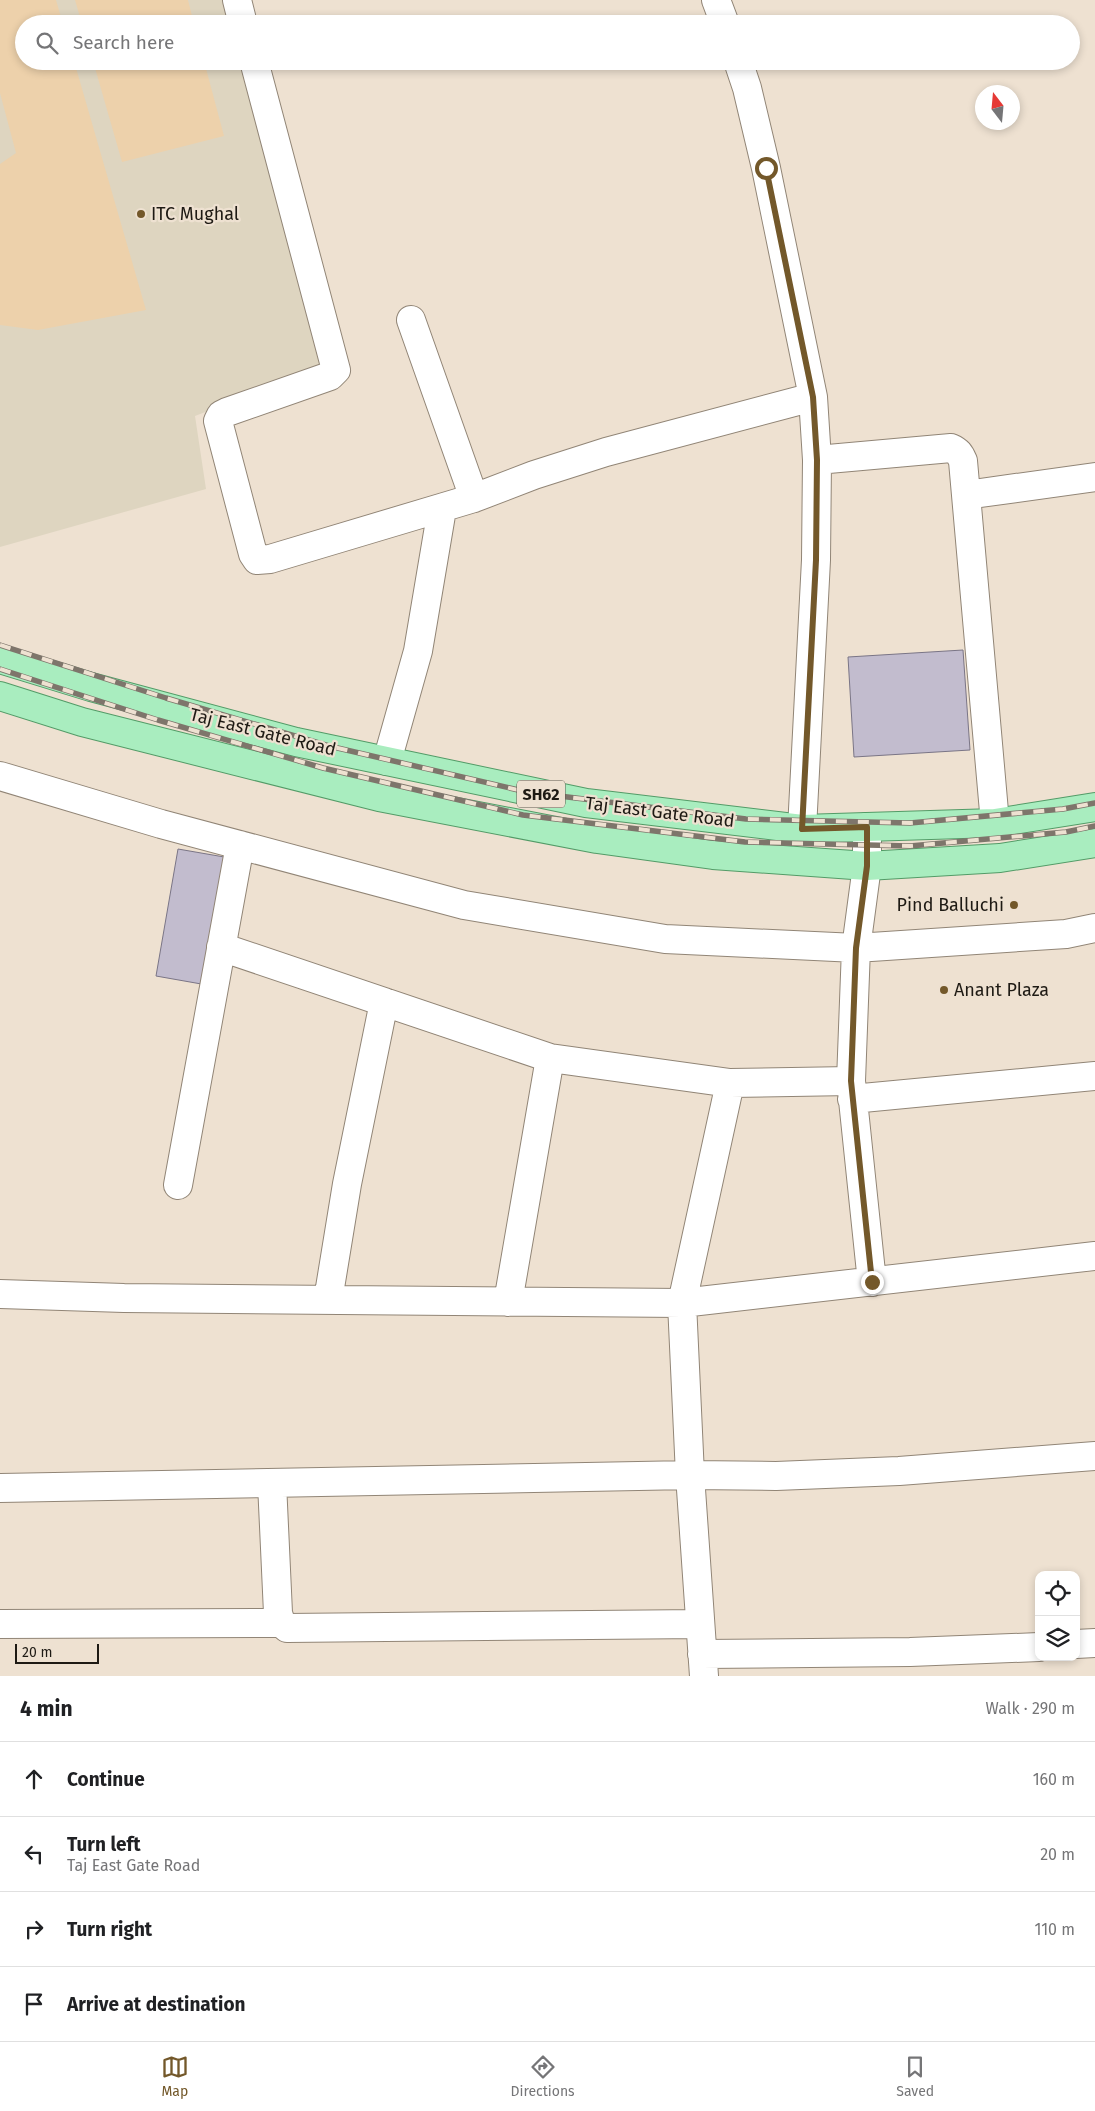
<!DOCTYPE html>
<html lang="en">
<head>
<meta charset="utf-8">
<style>
	body { margin:0; font-family:"Fira Sans",sans-serif; background:#f2f2f2; color:#202124 }
	.controls { position:absolute; right:15px; bottom:15px; display:grid; overflow:hidden; border-radius:10px; box-shadow:0 2px 8px #0003 }
	.controls button { width:45px; height:45px; display:grid; place-items:center; padding:0; border:0; border-bottom:1px solid #e0e0e0; background:#fff; color:#202124; font:25px sans-serif }
	.compass { position:absolute; left:975px; top:85px; width:45px; height:45px; border-radius:50%; background:#fff; box-shadow:0 2px 8px #0003; rotate:344deg }
	.scale { position:absolute; left:15px; bottom:12px; width:84px; box-sizing:border-box; padding-left:5px; border:2px solid #1e1a14; border-top:0; font-size:14px; line-height:18px; white-space:nowrap; color:#1e1a14; -webkit-text-stroke:4px #eee1d1; paint-order:stroke }
	.stop { position:absolute; width:15px; height:15px; margin:-11px; border:4px solid #73582a; border-radius:50%; background:#fff }
	.stop.end { background:#73582a; border-color:#fff; box-shadow:0 1px 5px #0008 }
	.list { margin:0; padding:0; list-style:none }
	h2 { display:flex; justify-content:space-between; align-items:center; height:65px; margin:0; padding:0 20px; font-size:21px }
	h2 small { font-size:16px; font-weight:400; color:#757577 }
	.list li { display:grid; grid-template-columns:32px 1fr auto; gap:15px; align-items:center; box-sizing:border-box; height:75px; padding:0 20px; border-top:1px solid #e0e0e0 }
	.list b { display:block; font-size:19px; white-space:nowrap }
	.list p { margin:0; font-size:16px; white-space:nowrap; color:#757577 }
	.list em { font-size:16px; font-style:normal; color:#757577 }
	.icon { flex:none; width:28px; height:28px; fill:none; stroke:currentColor; stroke-width:2; stroke-linecap:round; stroke-linejoin:round }
	.map { position:relative; flex:none; width:1095px; height:1676px; overflow:hidden }
	.search { position:absolute; background:#fff; box-shadow:0 2px 8px #0003; left:15px; right:15px; top:15px; height:55px; display:flex; align-items:center; gap:12px; box-sizing:border-box; padding:0 18px; border-radius:28px; color:#757577; font-size:19px }
	.sheet { height:365px; background:#fff }
	nav { display:flex; justify-content:space-around; align-items:center; box-sizing:border-box; height:70px; border-top:1px solid #e0e0e0; background:#fff; font-size:14px; color:#757577 }
	nav a { display:grid; justify-items:center; gap:2px }
	nav .on { color:#73582a }
	.map>svg:first-child { display:block }
	.commercial { fill:#ded5c0 }
	.green { fill:#edd1ab }
	.building { fill:#c2bcce; stroke:#7a7586 }
	.lines { fill:none; stroke-linecap:round; stroke-linejoin:round }
	.street-casing { stroke:#918576; stroke-width:30 }
	.primary-casing { stroke:#539b67; stroke-width:30 }
	.street { stroke:#fff; stroke-width:28 }
	.primary { stroke:#a9edbf; stroke-width:28 }
	.rail-casing { stroke:#7e756b; stroke-width:5.5 }
	.rail { stroke:#eee1d1; stroke-width:4; stroke-dasharray:11; stroke-linecap:butt }
	.route { stroke:#73582a; stroke-width:6 }
	.poi-dot { fill:#73582a; stroke:#eee1d1; stroke-width:2 }
	.labels { text-anchor:middle; stroke-width:4.5; stroke-linejoin:round; paint-order:stroke }
	.shield { fill:#eee1d1; stroke:#5c564d; stroke-width:1 }
	.shield-label { font-size:16px; font-weight:bold; fill:#1e1a14 }
	.poi-label { font-size:18px; fill:#1e1a14; stroke:#eee1d1; text-anchor:start }
	.street-label { font-size:18px; fill:#1e1a14; stroke:#eee1d1 }
</style>
</head>
<body>
<div class="map">
<svg width="1095" height="1676" viewBox="0 0 1095 1676">
	<rect width="100%" height="100%" fill="#eee1d1"/>
	<!-- commercial -->
	<path class="commercial" d="M0,0H224L230,24H24V61H240L323,366L195,416L206,489L0,547Z"/>
	<!-- green -->
	<path class="green" d="M0,0H56L63,24H24V61H74L146,310L38,330L0,325V164L16,153L0,93Z
		M75,0H188L194,24H82Z
		M93,61H204L224,136L122,162Z"/>
	<!-- building -->
	<path class="building" d="M963,650L970,750L854,757L848,657Z
		M178,849L230,858L207,985L156,976Z"/>
	<g class="lines">
		<defs>
			<path id="street" d="M237,0L243,24
				M716,0L725,24
				M254,61L336,370L330,376L227,412L221,415L218,421L253,554L257,560L270,559L474,498L534,475L606,452L813,397
				M738,61L747,88L766,168L813,397L817,460L816,560L802,829
				M411,320L474,498
				M817,460L951,448C958,451 960,454 963,461L995,823
				M966,495L1095,477
				M387,761L418,651L442,509
				M0,776L161,824L464,905L665,939L856,948L1066,934L1095,928
				M867,827V866L856,948L851,1081L872,1282
				M221,947L550,1058L730,1083L851,1081
				M852,1099L1095,1076
				M178,1185L240,845
				M0,1294L124,1298L682,1303L1095,1256
				M328,1300L347,1184L384,1002
				M508,1302L550,1058
				M272,1483L278,1613L281,1623L287,1628L700,1624
				M0,1488L690,1475L776,1476L899,1471L1095,1456
				M0,1624L281,1623
				M1076,1644L1095,1643
				M702,1654L910,1652L1039,1647
				M704,1676L690,1475L682,1303L730,1083"/>
			<path id="primary" d="M0,659L91,687L296,742L586,803L802,829L995,823L1095,807
				M0,696L82,722L379,797L597,839L713,855L867,866L1000,858L1095,843"/>
		</defs>
		<!-- street casing -->
		<use href="#street" class="street-casing"/>
		<!-- primary casing -->
		<use href="#primary" class="primary-casing"/>
		<!-- street -->
		<use href="#street" class="street"/>
		<!-- primary -->
		<use href="#primary" class="primary"/>
		<defs>
			<path id="rail" d="M0,645L166,698L329,746L527,792L746,819L910,823L1063,809L1095,803
				M0,669L158,720L323,768L523,815L745,842L910,846L1066,832L1095,826"/>
		</defs>
		<!-- rail casing -->
		<use href="#rail" class="rail-casing"/>
		<!-- rail -->
		<use href="#rail" class="rail"/>
	</g>
	<g class="lines">
		<!-- route -->
		<path class="route" d="M766,168L813,397L817,460L816,560L802,829L867,827V866L856,948L851,1081L872,1282"/>
	</g>
	<!-- markers -->
	<g class="poi-dot">
		<circle cx="141" cy="214" r="5"/>
		<circle cx="1014" cy="905" r="5"/>
		<circle cx="944" cy="990" r="5"/>
	</g>
	<g class="labels">
		<!-- shield labels -->
		<rect class="shield" x="517" y="780.5" width="48" height="27" rx="4"/>
		<g class="shield-label">
			<text x="541" y="800">SH62</text>
		</g>
		<!-- poi labels -->
		<g class="poi-label">
			<text x="151" y="220">ITC Mughal</text>
			<text x="1004" y="911" text-anchor="end">Pind Balluchi</text>
			<text x="954" y="996">Anant Plaza</text>
		</g>
		<!-- street labels -->
		<g class="street-label">
			<text transform="translate(263 732) rotate(14)" y="6">Taj East Gate Road</text>
			<text transform="translate(660 812) rotate(7)" y="6">Taj East Gate Road</text>
		</g>
	</g>
</svg>
<div class="controls">
<button><svg class="icon" aria-label="locate" viewBox="0 0 24 24"><circle cx="12" cy="12" r="6"/><path d="M12 2v4M12 18v4M2 12h4M18 12h4"/></svg></button>
<button><svg class="icon" aria-label="layers" viewBox="0 0 24 24"><path d="M12 4l9 5-9 5-9-5zM3 14l9 5 9-5"/></svg></button>
</div>
<svg class="compass" viewBox="-18 -18 36 36"><path d="M0-13l5 13h-10z" fill="#e53935"/><path d="M0 13l5-13h-10z" fill="#757577"/></svg>
<div class="scale">20 m</div>
<div class="stop" style="left:766px;top:168px"></div>
<div class="stop end" style="left:872px;top:1282px"></div>
<div class="search"><svg class="icon" aria-label="search" viewBox="0 0 24 24"><circle cx="10" cy="10" r="6"/><path d="M15 15l6 6"/></svg>Search here</div>
</div>
<section class="sheet">
<h2>4 min<small>Walk · 290 m</small></h2>
<ul class="list">
<li><svg class="icon" aria-label="ahead" viewBox="0 0 24 24"><path d="M12 20V5M6 11l6-6 6 6"/></svg><div><b>Continue</b></div><em>160 m</em></li>
<li><svg class="icon" aria-label="left" viewBox="0 0 24 24"><path d="M17 20v-9H6M10 6l-5 5 5 5"/></svg><div><b>Turn left</b><p>Taj East Gate Road</p></div><em>20 m</em></li>
<li><svg class="icon" aria-label="right" viewBox="0 0 24 24"><path d="M7 20v-9h11M14 6l5 5-5 5"/></svg><div><b>Turn right</b></div><em>110 m</em></li>
<li><svg class="icon" aria-label="arrive" viewBox="0 0 24 24"><path d="M6 21V4h12l-3 4 3 4H6"/></svg><div><b>Arrive at destination</b></div></li>
</ul>
</section>
<nav>
<a class="on"><svg class="icon" aria-label="map" viewBox="0 0 24 24"><path d="M3 6l6-2 6 2 6-2v14l-6 2-6-2-6 2zM9 4v14M15 6v14"/></svg>Map</a>
<a><svg class="icon" aria-label="directions" viewBox="0 0 24 24"><path d="M12 3l9 9-9 9-9-9zM9 14v-3h6M13 9l2 2-2 2"/></svg>Directions</a>
<a><svg class="icon" aria-label="saved" viewBox="0 0 24 24"><path d="M7 4h10v16l-5-4-5 4z"/></svg>Saved</a>
</nav>
</body>
</html>
